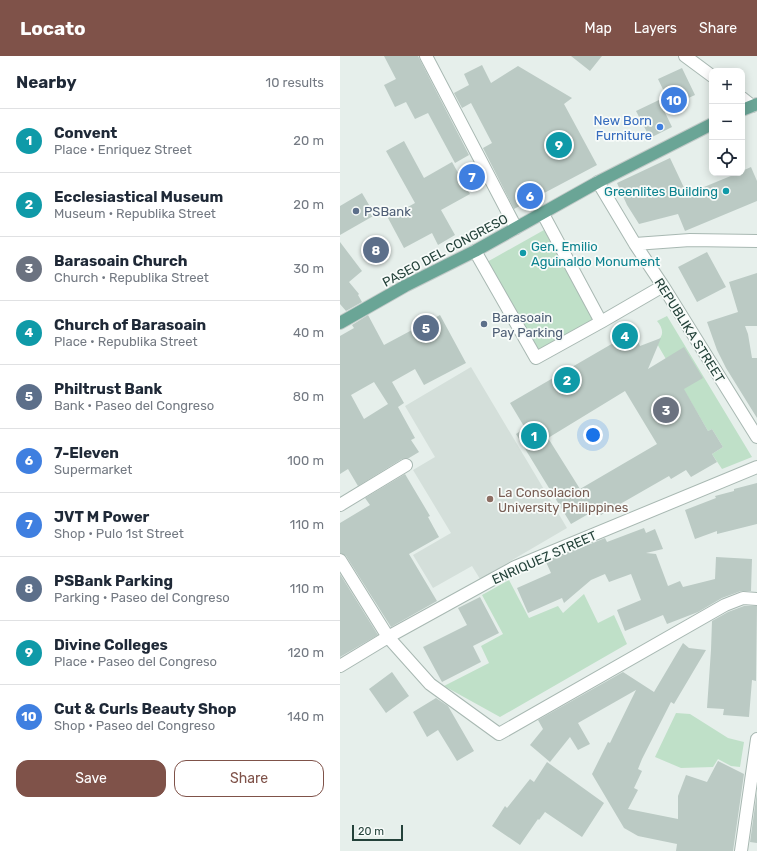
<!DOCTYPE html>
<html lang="en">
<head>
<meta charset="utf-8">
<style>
	body { margin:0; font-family:Rubik,sans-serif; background:#f6f6f7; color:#1f2937 }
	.controls { position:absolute; right:12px; top:12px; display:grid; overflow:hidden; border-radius:8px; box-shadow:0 2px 10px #0003 }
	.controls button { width:36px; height:36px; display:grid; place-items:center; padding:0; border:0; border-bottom:1px solid #e0e1e3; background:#fff; color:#1f2937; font:20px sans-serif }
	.scale { position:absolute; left:12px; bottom:10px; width:51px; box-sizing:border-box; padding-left:4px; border:2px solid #24423a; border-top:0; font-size:11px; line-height:14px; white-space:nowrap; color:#24423a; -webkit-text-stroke:3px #f7fbf9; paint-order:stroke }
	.you { position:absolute; left:253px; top:379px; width:14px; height:14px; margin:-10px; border:3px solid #fff; border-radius:50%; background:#1a73e8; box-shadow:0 0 0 6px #1a73e833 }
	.badge { display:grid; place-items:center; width:26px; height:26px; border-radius:50%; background:#7f5249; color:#fff; font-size:13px; font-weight:700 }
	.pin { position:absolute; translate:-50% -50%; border:2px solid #fff; box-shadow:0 1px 4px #0006 }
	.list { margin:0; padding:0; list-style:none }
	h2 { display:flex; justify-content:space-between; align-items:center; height:52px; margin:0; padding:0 16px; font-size:17px }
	h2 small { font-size:13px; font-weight:400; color:#747a83 }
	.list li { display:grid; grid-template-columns:26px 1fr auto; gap:12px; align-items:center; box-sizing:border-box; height:64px; padding:0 16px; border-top:1px solid #e0e1e3 }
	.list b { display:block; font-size:15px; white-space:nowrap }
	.list p { margin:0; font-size:13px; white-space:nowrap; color:#747a83 }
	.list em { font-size:13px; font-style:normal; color:#747a83 }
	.actions { display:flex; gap:8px; padding:12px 16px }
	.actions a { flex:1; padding:9px 0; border:1px solid #7f5249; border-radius:12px; text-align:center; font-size:14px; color:#7f5249 }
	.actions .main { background:#7f5249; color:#fff }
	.icon { flex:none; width:22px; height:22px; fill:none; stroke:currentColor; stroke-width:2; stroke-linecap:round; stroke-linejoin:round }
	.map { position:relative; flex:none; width:417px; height:795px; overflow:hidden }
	header { display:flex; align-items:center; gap:24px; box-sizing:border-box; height:56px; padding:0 20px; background:#7f5249; color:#fff }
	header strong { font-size:19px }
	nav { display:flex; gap:22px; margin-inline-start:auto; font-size:14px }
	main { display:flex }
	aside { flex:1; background:#fff }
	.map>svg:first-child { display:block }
	.built { fill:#d4dfda }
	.green { fill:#bfe0c8 }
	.building { fill:#bbcac4; fill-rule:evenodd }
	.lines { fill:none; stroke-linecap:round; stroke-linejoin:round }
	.minor-casing { stroke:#a8b8b2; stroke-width:14 }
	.major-casing { stroke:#c2cac8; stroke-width:14 }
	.minor { stroke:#fff; stroke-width:12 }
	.major { stroke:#6aa596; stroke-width:12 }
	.shop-dot { fill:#3f7fe0; stroke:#f7fbf9; stroke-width:1.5 }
	.culture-dot { fill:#0f9aa8; stroke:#f7fbf9; stroke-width:1.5 }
	.service-dot { fill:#5c6f8a; stroke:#f7fbf9; stroke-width:1.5 }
	.education-dot { fill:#8d6e63; stroke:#f7fbf9; stroke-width:1.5 }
	.labels { text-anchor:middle; stroke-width:3.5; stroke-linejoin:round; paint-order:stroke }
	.shop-label { font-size:13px; fill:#366cbe; stroke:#f7fbf9; text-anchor:end }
	.culture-label { font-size:13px; fill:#0d838f; stroke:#f7fbf9; text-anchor:end }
	.service-label { font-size:13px; fill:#4e5e75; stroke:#f7fbf9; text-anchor:start }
	.street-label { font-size:13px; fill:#24423a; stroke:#f7fbf9 }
	.education-label { font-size:13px; fill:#785e54; stroke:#f7fbf9; text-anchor:start }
</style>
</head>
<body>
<header>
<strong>Locato</strong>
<nav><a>Map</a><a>Layers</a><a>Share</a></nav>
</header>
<main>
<aside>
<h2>Nearby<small>10 results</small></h2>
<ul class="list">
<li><span class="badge" style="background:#0f9aa8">1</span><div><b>Convent</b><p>Place · Enriquez Street</p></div><em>20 m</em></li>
<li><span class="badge" style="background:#0f9aa8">2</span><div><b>Ecclesiastical Museum</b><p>Museum · Republika Street</p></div><em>20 m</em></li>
<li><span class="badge" style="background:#6b7280">3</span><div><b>Barasoain Church</b><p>Church · Republika Street</p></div><em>30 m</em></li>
<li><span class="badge" style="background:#0f9aa8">4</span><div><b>Church of Barasoain</b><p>Place · Republika Street</p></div><em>40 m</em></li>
<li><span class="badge" style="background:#5c6f8a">5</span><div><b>Philtrust Bank</b><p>Bank · Paseo del Congreso</p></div><em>80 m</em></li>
<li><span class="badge" style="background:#3f7fe0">6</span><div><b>7-Eleven</b><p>Supermarket</p></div><em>100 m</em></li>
<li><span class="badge" style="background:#3f7fe0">7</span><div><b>JVT M Power</b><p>Shop · Pulo 1st Street</p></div><em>110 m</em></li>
<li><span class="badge" style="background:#5c6f8a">8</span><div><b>PSBank Parking</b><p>Parking · Paseo del Congreso</p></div><em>110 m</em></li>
<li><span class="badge" style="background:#0f9aa8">9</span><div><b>Divine Colleges</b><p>Place · Paseo del Congreso</p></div><em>120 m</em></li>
<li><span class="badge" style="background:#3f7fe0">10</span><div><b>Cut &amp; Curls Beauty Shop</b><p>Shop · Paseo del Congreso</p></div><em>140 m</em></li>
</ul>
<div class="actions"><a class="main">Save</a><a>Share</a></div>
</aside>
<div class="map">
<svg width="417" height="795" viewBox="0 0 417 795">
	<rect width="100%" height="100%" fill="#e6efeb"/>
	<!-- built -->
	<path class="built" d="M131,311L227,472L140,523L132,510L93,532L73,499L111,477L73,414L95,401L65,350Z"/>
	<!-- green -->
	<path class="green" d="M204,174L254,264L197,296L147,206Z
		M327,260L412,401L382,413L372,398L383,391L372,373L368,375L316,286C325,280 323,272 317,265Z
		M169,524L189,562L218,550L223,557L244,538L258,567L274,559L287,588L160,661L104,630L149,607L141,590L163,578L142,539Z
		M336,657L350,658L388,682L404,686L400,711L391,710L378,703L373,711L341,712L315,701Z"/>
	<!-- building -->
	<path class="building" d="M44,0H78L129,99L115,107L88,57L75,63L66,46L55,51L44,29L56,23Z
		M231,0H262L250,15Z
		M142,9L151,27L178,10L232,42L224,48L257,109L174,153L143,92L152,87L131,47L122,52L114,37L129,29L124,18Z
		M342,12L355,39L331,50L318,23Z
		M319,44L332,71L310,82L296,55Z
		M64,85L84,122L112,106L130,138L101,154L115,179L98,189L92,177L64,192L48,162L75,147L46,95Z
		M330,102L347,138L398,117H402V115L411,111L417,125V145L345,175L338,158L299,168L287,149L277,127Z
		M22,137L35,159L0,179V150Z
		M0,186L22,215L9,226L19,238L18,239L22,246L6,255L0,248Z
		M367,196L386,231L357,246L338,211Z
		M417,217V270H405L408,278L412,302H417V362L386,312L377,294L367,266L398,256L389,226Z
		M28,259L44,289L100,259L126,307L84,329L75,313L52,326L64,347L58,351L75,382L71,384L79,396L69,402L62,403L18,430L8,413L0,418V280L14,272L12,269ZM34,326L48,348L24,363L11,339Z
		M294,275L300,290L321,282L308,313L344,291L363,322L344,333L368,375L372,373L383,391L372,398L377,406L351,421L346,414L331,423L329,420L261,459L257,453L231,468L176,378L185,372L170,347ZM285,335L317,388L240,433L208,382Z
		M65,418L90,460L88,461L99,481L69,498L97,545L51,571L6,500L0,497V467L30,449L25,442Z
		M417,427V468L377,478V475L355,483L345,454L376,442L375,440L394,435V433Z
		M304,472L306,477L315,473L323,493L306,497L316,498L328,530L340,525L343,531L375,523L376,501L412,503L411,535H401L382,542L358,556L327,568L323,559L285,575L277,554L301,544L291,518L269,526L265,518L251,524L224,547L222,542L188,557L177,532L211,517L206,506L265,482L267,486Z
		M0,518L38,579L0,601Z
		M140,541L159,577L133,590L141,606L102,626L83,591L127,569L118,552Z
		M404,550H417L416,625L412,624L409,661L383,659L384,653L367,652L371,594L372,565L388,556Z
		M343,587L349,592L366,594L334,648L331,646L302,703L298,713L302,715L294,732L298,734L288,753L338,763V740L346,719L367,726L378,705L404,718L393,795H336L337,788L298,780L284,772L252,718L268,686L270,687L296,634L238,667L250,688L238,694L230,681L210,706L190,689L203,673L198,664L283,616L314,636Z
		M52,616L69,640L46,657L29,633Z
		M96,642L108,650L134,695L117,705L98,674L87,681L73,656Z
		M207,706L264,747L242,781L205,756L199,764L198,763L180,789L152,770L165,750L167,752L190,723L194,726Z
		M417,736V787L410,786Z"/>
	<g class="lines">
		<defs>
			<path id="minor" d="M86,0L176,172
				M345,0L372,20
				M402,42L412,50
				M258,126L295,188L323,230L417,381
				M295,188L350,184L417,185
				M135,195L196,302L261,266L203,158
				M261,266L323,230
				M0,449L66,409
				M0,504L48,581L90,628L159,678L385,549L403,542L417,543
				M0,610L48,581L175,511L417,411
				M401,795L417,683"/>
			<path id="major" d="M402,54L417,48
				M0,267L65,230L135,195L258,126L372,68"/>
		</defs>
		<!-- minor casing -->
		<use href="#minor" class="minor-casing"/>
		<!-- major casing -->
		<use href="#major" class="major-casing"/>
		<!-- minor -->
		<use href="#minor" class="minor"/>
		<!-- major -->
		<use href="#major" class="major"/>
	</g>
	<!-- markers -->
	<circle class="shop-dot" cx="320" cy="71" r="4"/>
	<g class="culture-dot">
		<circle cx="386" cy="135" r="4"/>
		<circle cx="183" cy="197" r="4"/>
	</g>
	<g class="service-dot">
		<circle cx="16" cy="155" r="4"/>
		<circle cx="144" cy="268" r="4"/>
	</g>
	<circle class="education-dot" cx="150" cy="443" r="4"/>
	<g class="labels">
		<!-- shop labels -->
		<g class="shop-label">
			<text x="312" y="69">New Born<tspan x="312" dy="15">Furniture</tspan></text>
		</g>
		<!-- culture labels -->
		<g class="culture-label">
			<text x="378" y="140">Greenlites Building</text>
			<text x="191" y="195" text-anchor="start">Gen. Emilio<tspan x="191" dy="15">Aguinaldo Monument</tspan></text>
		</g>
		<!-- service labels -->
		<g class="service-label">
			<text x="24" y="160">PSBank</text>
			<text x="152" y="266">Barasoain<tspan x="152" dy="15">Pay Parking</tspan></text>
		</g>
		<!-- street labels -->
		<g class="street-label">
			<text transform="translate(105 194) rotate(-28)" y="5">PASEO DEL CONGRESO</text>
			<text transform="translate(350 274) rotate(58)" y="5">REPUBLIKA STREET</text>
			<text transform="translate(204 501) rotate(-24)" y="5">ENRIQUEZ STREET</text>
		</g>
		<!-- education labels -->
		<g class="education-label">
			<text x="158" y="441">La Consolacion<tspan x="158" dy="15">University Philippines</tspan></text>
		</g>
	</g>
</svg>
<div class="controls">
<button>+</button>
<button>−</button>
<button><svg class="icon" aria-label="locate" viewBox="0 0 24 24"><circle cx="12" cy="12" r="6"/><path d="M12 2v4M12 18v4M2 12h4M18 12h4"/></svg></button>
</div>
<div class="scale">20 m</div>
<div class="you"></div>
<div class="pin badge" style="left:194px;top:380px;background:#0f9aa8">1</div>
<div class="pin badge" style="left:227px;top:324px;background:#0f9aa8">2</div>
<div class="pin badge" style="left:326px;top:354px;background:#6b7280">3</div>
<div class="pin badge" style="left:285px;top:280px;background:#0f9aa8">4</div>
<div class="pin badge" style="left:86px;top:272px;background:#5c6f8a">5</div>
<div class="pin badge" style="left:190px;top:140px;background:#3f7fe0">6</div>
<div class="pin badge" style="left:132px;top:121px;background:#3f7fe0">7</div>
<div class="pin badge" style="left:36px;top:194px;background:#5c6f8a">8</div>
<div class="pin badge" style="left:219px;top:89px;background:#0f9aa8">9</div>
<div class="pin badge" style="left:334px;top:44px;background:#3f7fe0">10</div>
</div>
</main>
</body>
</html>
